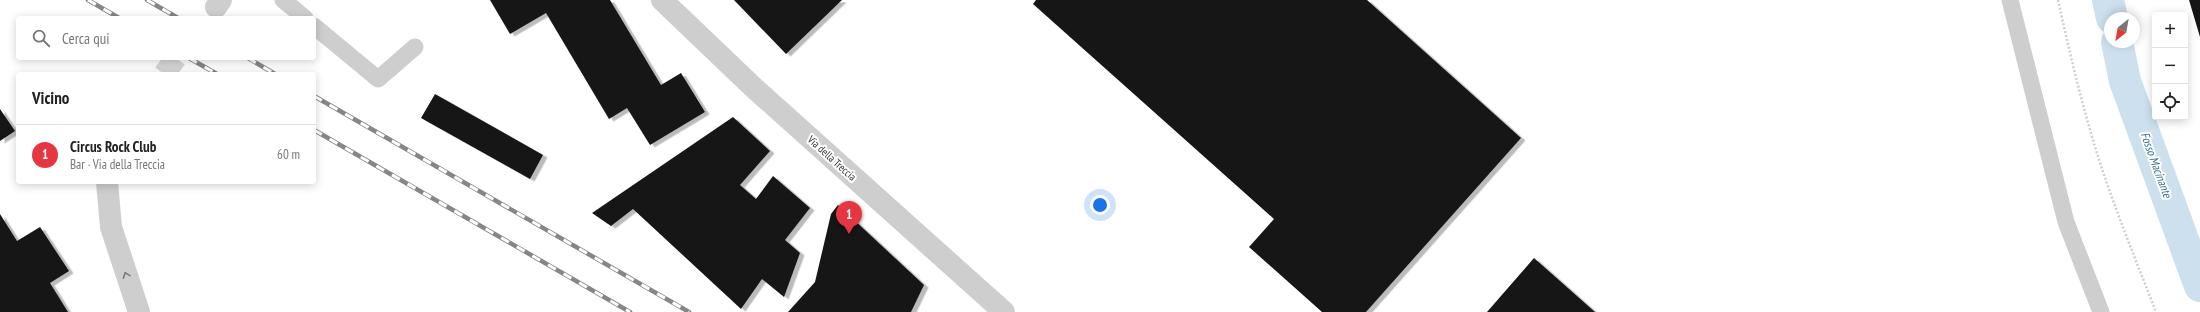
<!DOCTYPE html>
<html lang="it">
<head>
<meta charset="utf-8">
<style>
	body { margin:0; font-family:"PT Sans Narrow",sans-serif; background:#f2f2f2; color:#222 }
	.controls { position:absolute; right:12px; top:12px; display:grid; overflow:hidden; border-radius:4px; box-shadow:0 2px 10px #0003 }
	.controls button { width:36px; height:36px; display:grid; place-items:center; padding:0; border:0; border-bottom:1px solid #e0e0e0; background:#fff; color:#222; font:20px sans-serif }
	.compass { position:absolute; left:2104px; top:12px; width:36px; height:36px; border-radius:50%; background:#fff; box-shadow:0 2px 10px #0003; rotate:211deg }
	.you { position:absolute; left:1100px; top:205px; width:14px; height:14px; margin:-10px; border:3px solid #fff; border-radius:50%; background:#1a73e8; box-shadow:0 0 0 6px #1a73e833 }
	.badge { display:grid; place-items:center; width:26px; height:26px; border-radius:50%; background:#e63642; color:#fff; font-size:13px; font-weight:700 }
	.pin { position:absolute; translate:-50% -33px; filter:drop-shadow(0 1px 2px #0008) }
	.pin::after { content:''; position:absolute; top:21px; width:14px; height:12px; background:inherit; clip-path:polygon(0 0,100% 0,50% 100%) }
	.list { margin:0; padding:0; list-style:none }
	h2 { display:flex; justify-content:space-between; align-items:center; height:52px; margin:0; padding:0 16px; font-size:17px }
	h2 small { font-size:13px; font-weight:400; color:#767676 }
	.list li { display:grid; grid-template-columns:26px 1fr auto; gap:12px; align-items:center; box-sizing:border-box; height:60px; padding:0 16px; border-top:1px solid #e0e0e0 }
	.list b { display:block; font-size:15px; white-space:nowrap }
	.list p { margin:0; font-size:13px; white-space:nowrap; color:#767676 }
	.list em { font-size:13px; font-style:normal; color:#767676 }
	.icon { flex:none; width:22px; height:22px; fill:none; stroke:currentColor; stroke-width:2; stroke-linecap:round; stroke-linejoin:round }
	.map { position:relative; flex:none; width:2200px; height:312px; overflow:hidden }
	.search { position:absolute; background:#fff; box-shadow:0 2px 10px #0003; left:16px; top:16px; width:300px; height:44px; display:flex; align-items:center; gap:10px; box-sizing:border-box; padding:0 14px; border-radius:4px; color:#767676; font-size:15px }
	.panel { position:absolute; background:#fff; box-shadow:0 2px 10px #0003; left:16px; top:72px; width:300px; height:112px; border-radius:4px }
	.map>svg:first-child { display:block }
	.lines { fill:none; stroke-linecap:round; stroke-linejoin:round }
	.canal { stroke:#cce0ed; stroke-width:32 }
	.building { fill:#181818; filter:url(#shadow) }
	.minor-tunnel { stroke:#d6d6d6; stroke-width:22; stroke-dasharray:22 11; stroke-linecap:butt }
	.path { stroke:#cecece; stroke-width:2.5; stroke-dasharray:2 2; stroke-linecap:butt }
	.service { stroke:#cecece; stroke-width:17 }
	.minor { stroke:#cecece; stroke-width:22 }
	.rail-casing { stroke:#868686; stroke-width:4.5 }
	.rail { stroke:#fff; stroke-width:3; stroke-dasharray:9; stroke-linecap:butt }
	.oneway { stroke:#787878 }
	.labels { text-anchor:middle; stroke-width:4; stroke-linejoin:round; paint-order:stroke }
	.street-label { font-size:11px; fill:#313131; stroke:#fff }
	.water-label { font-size:12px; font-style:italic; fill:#3e7295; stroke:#fff }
</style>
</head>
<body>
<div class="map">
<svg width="2200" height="312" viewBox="0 0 2200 312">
	<defs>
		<filter id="shadow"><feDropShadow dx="4.5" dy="2.5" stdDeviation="0" flood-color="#0004"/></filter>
	</defs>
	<rect width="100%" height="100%" fill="#fff"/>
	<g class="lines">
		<!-- canal -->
		<path class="canal" d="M2108,0L2112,18
			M2117,42L2125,81L2200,286"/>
	</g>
	<!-- building -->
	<path class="building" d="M490,0H610L661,85L681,73L705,112L650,145L627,108L609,119L546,13L510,34Z
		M734,0H842L786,54Z
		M1036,0H1367L1521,138L1366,312H1322L1249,247L1274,219L1033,4Z
		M2189,0H2200V37Z
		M435,94L543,155L530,179L421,118Z
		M0,109L15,131L0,141Z
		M733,117L770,151L740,185L756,199L773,176L810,208L785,240L800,253L784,297L762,279L741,309L633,209L611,226L592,213Z
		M838,205L924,285L911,312H788L815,282L831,214Z
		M0,214L17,241L40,227L69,271L50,283L68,312H0Z
		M1534,258L1595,312H1487Z"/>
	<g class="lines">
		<!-- minor-tunnel -->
		<path class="minor-tunnel" d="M164,74L176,58"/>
		<!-- path -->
		<path class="path" d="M2058,0C2069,50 2081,101 2096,150C2113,205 2135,258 2156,312"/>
		<!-- service -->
		<path class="service" d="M283,0L305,18
			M2010,0L2066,222L2101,312
			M314,26L378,79L415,47"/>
		<!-- minor -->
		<path class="minor" d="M662,0L753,87L1004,312
			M216,7L221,0
			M107,182L111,227L139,312"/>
		<defs>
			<path id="rail" d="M88,0L119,18
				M147,0L178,18
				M189,58L217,74
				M248,58L275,74
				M314,96L689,312
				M314,130L630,312"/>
		</defs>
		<!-- rail casing -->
		<use href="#rail" class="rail-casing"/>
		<!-- rail -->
		<use href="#rail" class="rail"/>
	</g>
	<!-- one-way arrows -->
	<defs><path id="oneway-chevron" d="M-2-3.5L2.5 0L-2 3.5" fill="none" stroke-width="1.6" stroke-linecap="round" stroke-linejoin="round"/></defs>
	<use class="oneway" href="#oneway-chevron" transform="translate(126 275) rotate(-110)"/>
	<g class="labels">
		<!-- street labels -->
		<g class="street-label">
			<text transform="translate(832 158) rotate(42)" y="4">Via della Treccia</text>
		</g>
		<!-- water labels -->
		<g class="water-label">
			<text transform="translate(2156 165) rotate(70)" y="4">Fosso Macinante</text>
		</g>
	</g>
</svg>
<div class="controls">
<button>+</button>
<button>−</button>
<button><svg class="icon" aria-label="locate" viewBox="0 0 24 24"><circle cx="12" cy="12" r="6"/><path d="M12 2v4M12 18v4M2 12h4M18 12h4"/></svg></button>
</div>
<svg class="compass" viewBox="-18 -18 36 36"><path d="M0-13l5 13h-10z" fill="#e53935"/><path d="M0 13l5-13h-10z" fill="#767676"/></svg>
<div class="you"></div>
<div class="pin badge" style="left:849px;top:234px">1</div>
<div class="search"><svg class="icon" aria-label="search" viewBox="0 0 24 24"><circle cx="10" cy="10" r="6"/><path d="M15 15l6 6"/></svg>Cerca qui</div>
<section class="panel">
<h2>Vicino<small></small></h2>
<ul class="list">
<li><span class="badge">1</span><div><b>Circus Rock Club</b><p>Bar · Via della Treccia</p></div><em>60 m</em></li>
</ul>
</section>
</div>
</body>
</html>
